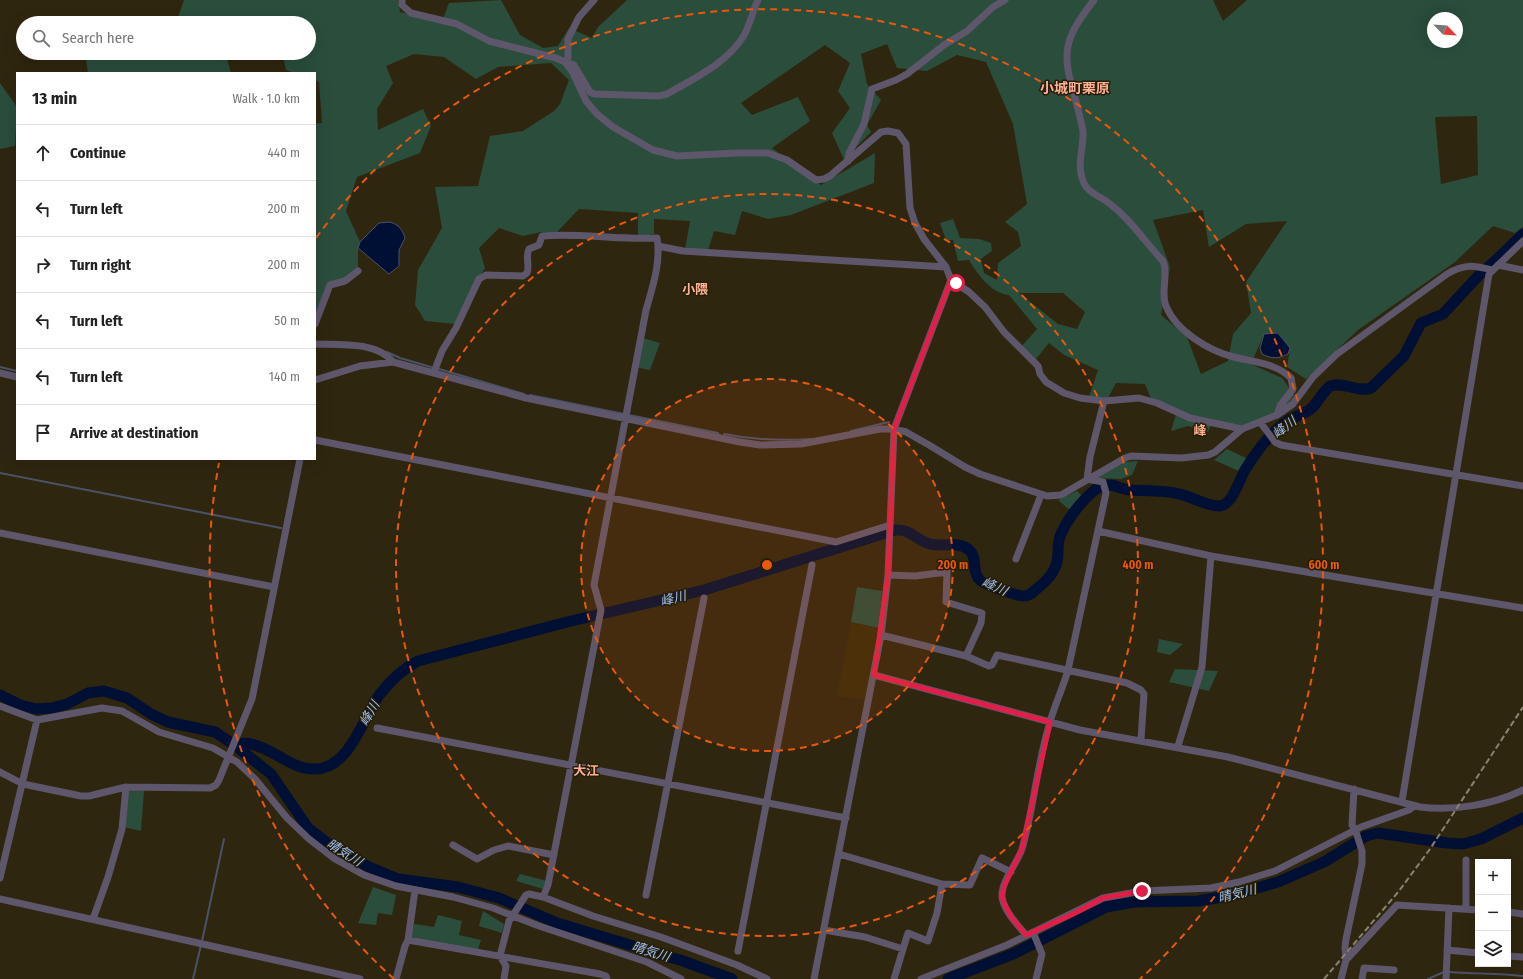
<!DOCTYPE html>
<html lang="en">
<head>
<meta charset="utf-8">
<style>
	body { margin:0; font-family:"Fira Sans Condensed","Noto Sans JP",sans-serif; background:#f6f6f6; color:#222 }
	.controls { position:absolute; right:12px; bottom:12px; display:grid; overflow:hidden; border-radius:0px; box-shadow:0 4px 16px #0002 }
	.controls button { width:36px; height:36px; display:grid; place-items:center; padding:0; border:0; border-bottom:1px solid #e0e0e0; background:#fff; color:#222; font:20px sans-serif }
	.compass { position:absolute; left:1427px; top:12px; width:36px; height:36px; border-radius:50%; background:#fff; box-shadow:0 4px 16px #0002; rotate:115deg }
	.stop { position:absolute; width:12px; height:12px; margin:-9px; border:3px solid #e11d48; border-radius:50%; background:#fff }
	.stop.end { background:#e11d48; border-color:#fff; box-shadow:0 1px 4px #0008 }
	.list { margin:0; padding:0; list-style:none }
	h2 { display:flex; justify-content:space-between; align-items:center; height:52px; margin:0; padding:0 16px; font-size:17px }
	h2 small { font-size:13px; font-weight:400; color:#767676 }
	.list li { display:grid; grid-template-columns:26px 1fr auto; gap:12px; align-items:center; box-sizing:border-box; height:56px; padding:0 16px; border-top:1px solid #e0e0e0 }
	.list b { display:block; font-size:15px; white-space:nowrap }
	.list em { font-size:13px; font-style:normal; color:#767676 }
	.icon { flex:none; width:22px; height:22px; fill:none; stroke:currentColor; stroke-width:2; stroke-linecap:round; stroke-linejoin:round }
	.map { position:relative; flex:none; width:1523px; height:979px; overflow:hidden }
	.search { position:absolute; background:#fff; box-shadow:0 4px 16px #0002; left:16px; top:16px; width:300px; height:44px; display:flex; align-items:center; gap:10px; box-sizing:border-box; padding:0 14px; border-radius:22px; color:#767676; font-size:15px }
	.panel { position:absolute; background:#fff; box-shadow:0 4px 16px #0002; left:16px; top:72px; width:300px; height:388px; border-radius:0px }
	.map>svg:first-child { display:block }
	.built { fill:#362b0b }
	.green { fill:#2a4d3c; fill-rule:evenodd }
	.water { fill:#000f34; stroke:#495267 }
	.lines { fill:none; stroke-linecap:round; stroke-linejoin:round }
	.stream { stroke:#495267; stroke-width:2 }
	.river { stroke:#000f34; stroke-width:11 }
	.street { stroke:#5e566b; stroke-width:7 }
	.rail { stroke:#89826f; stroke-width:2; stroke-dasharray:6 3; stroke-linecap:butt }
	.route { stroke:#e11d48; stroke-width:5 }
	.ring { fill:none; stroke:#e8590c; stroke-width:2; stroke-dasharray:7 5 }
	.labels { text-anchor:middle; stroke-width:3; stroke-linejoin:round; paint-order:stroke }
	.neighbourhood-label { font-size:13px; font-weight:bold; fill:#ffb194; stroke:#251d06 }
	.water-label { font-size:13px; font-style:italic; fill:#9fc1f7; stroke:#251d06 }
	.quarter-label { font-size:14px; font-weight:bold; fill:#ffb194; stroke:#251d06 }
	.centre { fill:#e8590c; stroke:#251d06; stroke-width:2 }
	.ring-label { font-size:12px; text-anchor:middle; font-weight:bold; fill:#e8590c; stroke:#251d06; stroke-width:3; stroke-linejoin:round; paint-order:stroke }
</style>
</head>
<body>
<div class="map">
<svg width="1523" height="979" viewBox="0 0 1523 979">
	<rect width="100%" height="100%" fill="#2f260f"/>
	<!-- built -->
	<path class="built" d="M851,622L879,628L865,700L837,696Z"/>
	<!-- green -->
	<path class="green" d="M184,0H398L400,12L442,21L449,3L501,0L520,35L543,48L558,46L569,28L592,38L598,27L627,0H1213L1223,21L1247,0H1523V227L1515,233L1493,226L1455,262L1358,330L1306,379L1287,367L1290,348L1264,334L1251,364L1282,378L1296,397L1273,416L1241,426L1213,421L1208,432L1188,426L1171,431L1177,411L1151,399L1145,384L1116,383L1108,398L1089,397L1098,370L1064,355L1049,343L1036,359L1022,346L1037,329L1009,295C992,294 977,274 969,260L958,261L953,240H946L940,223L953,219L960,238L979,239L991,243L992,251L981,259L984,273L997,280L998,263L1021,246L1018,232L1005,222L1027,204L1013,124L986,62L957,55L927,71L897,68L887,44L861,54L867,84L881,100L867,125L871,132L844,160L832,133L850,108L838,91L850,63L825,45L741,103L752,115L798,97L810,121L772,148L821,185L875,153L874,183L791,215L768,219L742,211L735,235L714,231L708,251L685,249L690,221L654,219V234L638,237V213L579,209L556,233L541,232L523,236L499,228L479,248L485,268L471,291L455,324L425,321L415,305L418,270L442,228L435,187L478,186L490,136L523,131L554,111L560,104L569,80L551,63L498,67L476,79L444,57L414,54L386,66L393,83L377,109L378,130L423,109L431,126L420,153L357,177L346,211L360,242L358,248V273L327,286L315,313V124L322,123L319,82L315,80V73H294L286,70L282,53H309V23H276V20L256,23H176ZM1433,18H1457V42H1433ZM1477,116L1478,175L1441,184L1435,117ZM1203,210L1209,247L1246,224L1287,221L1246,282L1251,313L1233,334L1228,361L1201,374L1187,337L1161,315L1170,267L1153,220ZM1019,293H1063L1085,312L1077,329L1058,324Z
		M85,53H229L227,59L231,73H88Z
		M0,83L17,107L15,146L0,149Z
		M640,337L660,343L650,370L635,367Z
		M1227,449L1250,460L1241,472L1214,460Z
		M1138,461L1132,475L1121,479L1096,478L1124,462Z
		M1077,491L1084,498L1071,511L1058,500Z
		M857,587L882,591L879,628L851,622Z
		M1159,639L1183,644L1170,655L1157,652Z
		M1175,669L1218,671L1209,691L1169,682Z
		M129,789L144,791L141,831L124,827Z
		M520,874L547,881L543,889L516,881Z
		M373,887L396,895L392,915L378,913L376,925L358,923Z
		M483,911L504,924L502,933L479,926Z
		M438,915L462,921L459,935L481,940L476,955L410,943L414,924L434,927Z"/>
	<!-- water -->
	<path class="water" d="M390,222C399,225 402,229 405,238L399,250V266L389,274L358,248L360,242L379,223Z
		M1278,333L1290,348L1288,354C1278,359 1272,359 1262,354L1260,348L1264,334Z"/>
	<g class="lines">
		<!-- stream -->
		<path class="stream" d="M387,352L400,358L431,367
			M0,367L17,371
			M439,369L524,394
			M530,395L624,414
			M629,415L718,433
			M851,431L889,422
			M724,434C754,440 781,441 811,439
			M0,473L281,528
			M202,941L224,839
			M1450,972C1475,974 1498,973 1523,976
			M193,979L201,945
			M1428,979L1444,972"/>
		<!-- river -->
		<path class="river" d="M0,695L20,705L36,709L52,708L67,704L88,693L104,691L127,698L151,714L168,722L215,732L233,744L271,774L308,828L329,844L367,866L398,879L458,887L499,898L557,923L683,961L732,979
			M233,744C238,744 245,742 251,744C273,748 292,770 315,769C350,769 363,717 380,694C391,680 402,669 418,661L571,621L704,590L895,530C912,529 915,540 930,544C942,547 958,541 968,549C979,558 971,570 979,579C982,584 1017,596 1024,596C1030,596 1034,591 1039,587C1051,577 1058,568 1058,552C1058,546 1058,540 1061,534C1068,518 1082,500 1096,489C1100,487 1106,485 1111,485C1117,486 1124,490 1131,490C1147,491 1163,490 1179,494C1190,496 1209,507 1220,506C1233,504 1239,480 1245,470C1256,452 1271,431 1289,420C1297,415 1306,414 1313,407C1319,400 1323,392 1330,386C1344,381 1357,393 1371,388L1404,356L1421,323L1443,314L1480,274L1493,263L1523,234
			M948,979L1013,954L1106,907L1134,902L1198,901L1233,895L1278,882L1324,862L1366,836L1378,833L1447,843L1463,844L1481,839L1523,818"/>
		<!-- street -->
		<path class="street" d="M402,0V5L411,13L457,24L489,41L556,58L565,62L572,71L586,101L597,114L613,127L653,150L677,156L737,153H768L787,160L816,180L824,179L830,176L881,132L888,131L898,133L906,144L910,208L915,223L924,239L946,267L951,280L969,292L985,307L1004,332L1038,366L1040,374L1046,382L1064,393L1080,398L1104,401L1139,398L1157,403L1190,418L1242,429
			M594,0L579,17L568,39V58L565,62L574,65L590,92L594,94L659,96L667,94C693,79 726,64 743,37C750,26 752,12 758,0
			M1094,0C1064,39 1061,51 1075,98C1078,109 1081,120 1083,131C1084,149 1075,167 1085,185C1089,193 1099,196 1106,201C1129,217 1144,241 1163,261C1169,276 1160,291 1166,306C1176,331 1209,351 1234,357C1253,362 1276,363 1291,378L1293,389L1280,406L1277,415
			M848,161L849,153L864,124L872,89L896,80L907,74L944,45L967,31L993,7L1005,0
			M658,246L683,251L946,267
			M1498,265L1523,270
			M315,324L330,285L345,281L358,271
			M315,344C338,345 377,341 393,362
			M434,372L442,351L456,328L479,279L486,275L523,276L527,273C530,265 525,257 529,249L539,245L542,236C580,233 618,240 657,238C661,262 653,286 646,310L594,585L601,610L548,885L543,897L529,894L526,895L509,921L500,956L506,966L504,979
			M0,373L17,377
			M315,380L360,366L393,362L526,398L740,442L760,445L801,444L880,429H894L906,432L929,445L965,467L980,474L1047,496L1061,495L1125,458L1131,456L1182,458L1208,455L1215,452L1242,429L1277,415L1293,404L1313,377L1337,354L1447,274C1464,264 1473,265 1492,270
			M1260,422L1275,442L1281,445L1523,486
			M315,440L836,542L890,525
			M1087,479L1090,457L1104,401
			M1098,531L1211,556L1523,608
			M0,533L274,587
			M1016,559L1041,495
			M888,575L915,576L947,572L946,602L982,613L981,623L966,656
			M881,635L966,656L989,666L992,665L997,655L1127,683L1141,690L1144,694L1141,740
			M874,675L1080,730L1228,757L1420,807C1453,811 1493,805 1523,790
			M0,706L37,720L102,708L122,711L159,732L213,748L237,762L255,779L287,818L309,839L335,859L364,875L396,886L453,897L493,908L539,926L647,962L681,979
			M377,728L846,818
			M1178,746L1202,667L1211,556
			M0,772L23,784L81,796H89L126,787L210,788L216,785L219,780L252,699L300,459
			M1402,801L1489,274L1523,241
			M453,845L477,859L494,850L508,846L554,855
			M839,854L942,884L970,885L982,858L1011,872
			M0,878L37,720
			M646,895L704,598
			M543,897L593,916L661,937L737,965L767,979
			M0,899L360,979
			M1466,908V860
			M1508,912L1523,914
			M93,919L108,877L122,829L126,787
			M824,930L865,937L903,949L908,933L928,941L937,913L942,884
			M1033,932L1042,954L1036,979
			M1026,935C1017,924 1004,911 1002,897C1001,881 1017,864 1022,849C1034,808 1037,763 1050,722C1055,704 1063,688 1068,670L1106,493L1103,482L1087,479
			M408,940L415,890
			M1447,950L1478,953
			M738,951L812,565
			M1508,956L1523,957
			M1346,960L1397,905L1478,910
			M396,979L405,946L408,940L600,974L606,976L607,979
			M814,979L881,635L888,575L894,429L951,280
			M894,979L903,949
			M921,979L1007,945L1103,898L1142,891L1211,888L1239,882L1275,871L1361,827L1409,810L1414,806
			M1341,979L1346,960L1345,947L1346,939L1362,864V851L1356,832L1352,825L1354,789
			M1362,979L1364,968L1394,970
			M1446,979L1449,908"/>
		<!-- rail -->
		<path class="rail" d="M1324,979L1399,891L1430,849L1523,707"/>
	</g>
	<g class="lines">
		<!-- route -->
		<path class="route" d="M956,283L951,280L894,429L888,575L874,675L1050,722L1022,849L1004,886L1002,896L1004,903L1012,918L1026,935L1073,914L1103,898L1142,891"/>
	</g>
	<!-- distance rings -->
	<circle cx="767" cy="565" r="186" fill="#e8590c" fill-opacity=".12"/>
	<g class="ring">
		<circle cx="767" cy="565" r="186"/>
		<circle cx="767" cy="565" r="371"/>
		<path d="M394 979A557 557 0 0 1 219 463M316 238A557 557 0 1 1 1140 979"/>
	</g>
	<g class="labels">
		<!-- neighbourhood labels -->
		<g class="neighbourhood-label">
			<text x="695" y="294">小隈</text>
			<text x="1200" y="435">峰</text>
			<text x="586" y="775">大江</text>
		</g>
		<!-- water labels -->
		<g class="water-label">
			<text transform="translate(1284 427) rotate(-38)" y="5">峰川</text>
			<text transform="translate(995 586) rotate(24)" y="5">峰川</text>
			<text transform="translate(673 598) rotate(-14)" y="5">峰川</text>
			<text transform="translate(369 713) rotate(-60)" y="5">峰川</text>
			<text transform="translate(345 852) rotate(32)" y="5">晴気川</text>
			<text transform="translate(1237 893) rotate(-14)" y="5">晴気川</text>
			<text transform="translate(651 951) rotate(17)" y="5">晴気川</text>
		</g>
		<!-- quarter labels -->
		<g class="quarter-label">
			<text x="1075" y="93">小城町栗原</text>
		</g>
	</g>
	<circle cx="767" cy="565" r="6" class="centre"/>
	<g class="ring-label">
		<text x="953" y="569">200 m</text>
		<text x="1138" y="569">400 m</text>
		<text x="1324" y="569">600 m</text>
	</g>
</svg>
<div class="controls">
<button>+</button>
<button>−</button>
<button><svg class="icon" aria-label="layers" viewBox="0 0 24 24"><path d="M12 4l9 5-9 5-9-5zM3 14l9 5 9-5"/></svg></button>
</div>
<svg class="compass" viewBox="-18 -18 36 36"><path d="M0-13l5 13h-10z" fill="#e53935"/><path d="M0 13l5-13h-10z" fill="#767676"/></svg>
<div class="stop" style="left:956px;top:283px"></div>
<div class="stop end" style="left:1142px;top:891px"></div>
<div class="search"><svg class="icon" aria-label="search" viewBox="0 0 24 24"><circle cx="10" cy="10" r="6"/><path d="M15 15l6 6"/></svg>Search here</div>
<section class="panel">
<h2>13 min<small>Walk · 1.0 km</small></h2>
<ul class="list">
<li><svg class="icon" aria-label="ahead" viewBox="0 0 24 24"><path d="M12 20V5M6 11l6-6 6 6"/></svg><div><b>Continue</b></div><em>440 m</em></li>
<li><svg class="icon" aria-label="left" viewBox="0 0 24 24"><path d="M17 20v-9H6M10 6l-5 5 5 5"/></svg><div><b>Turn left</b></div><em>200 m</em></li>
<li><svg class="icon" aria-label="right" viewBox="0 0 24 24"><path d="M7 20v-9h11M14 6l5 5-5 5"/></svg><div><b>Turn right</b></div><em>200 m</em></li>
<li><svg class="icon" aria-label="left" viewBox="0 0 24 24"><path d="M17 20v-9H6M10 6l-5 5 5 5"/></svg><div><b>Turn left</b></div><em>50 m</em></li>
<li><svg class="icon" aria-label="left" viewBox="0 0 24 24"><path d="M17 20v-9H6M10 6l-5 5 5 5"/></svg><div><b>Turn left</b></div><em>140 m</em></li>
<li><svg class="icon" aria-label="arrive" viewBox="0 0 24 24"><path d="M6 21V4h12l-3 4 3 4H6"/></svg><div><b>Arrive at destination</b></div></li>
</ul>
</section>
</div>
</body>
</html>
